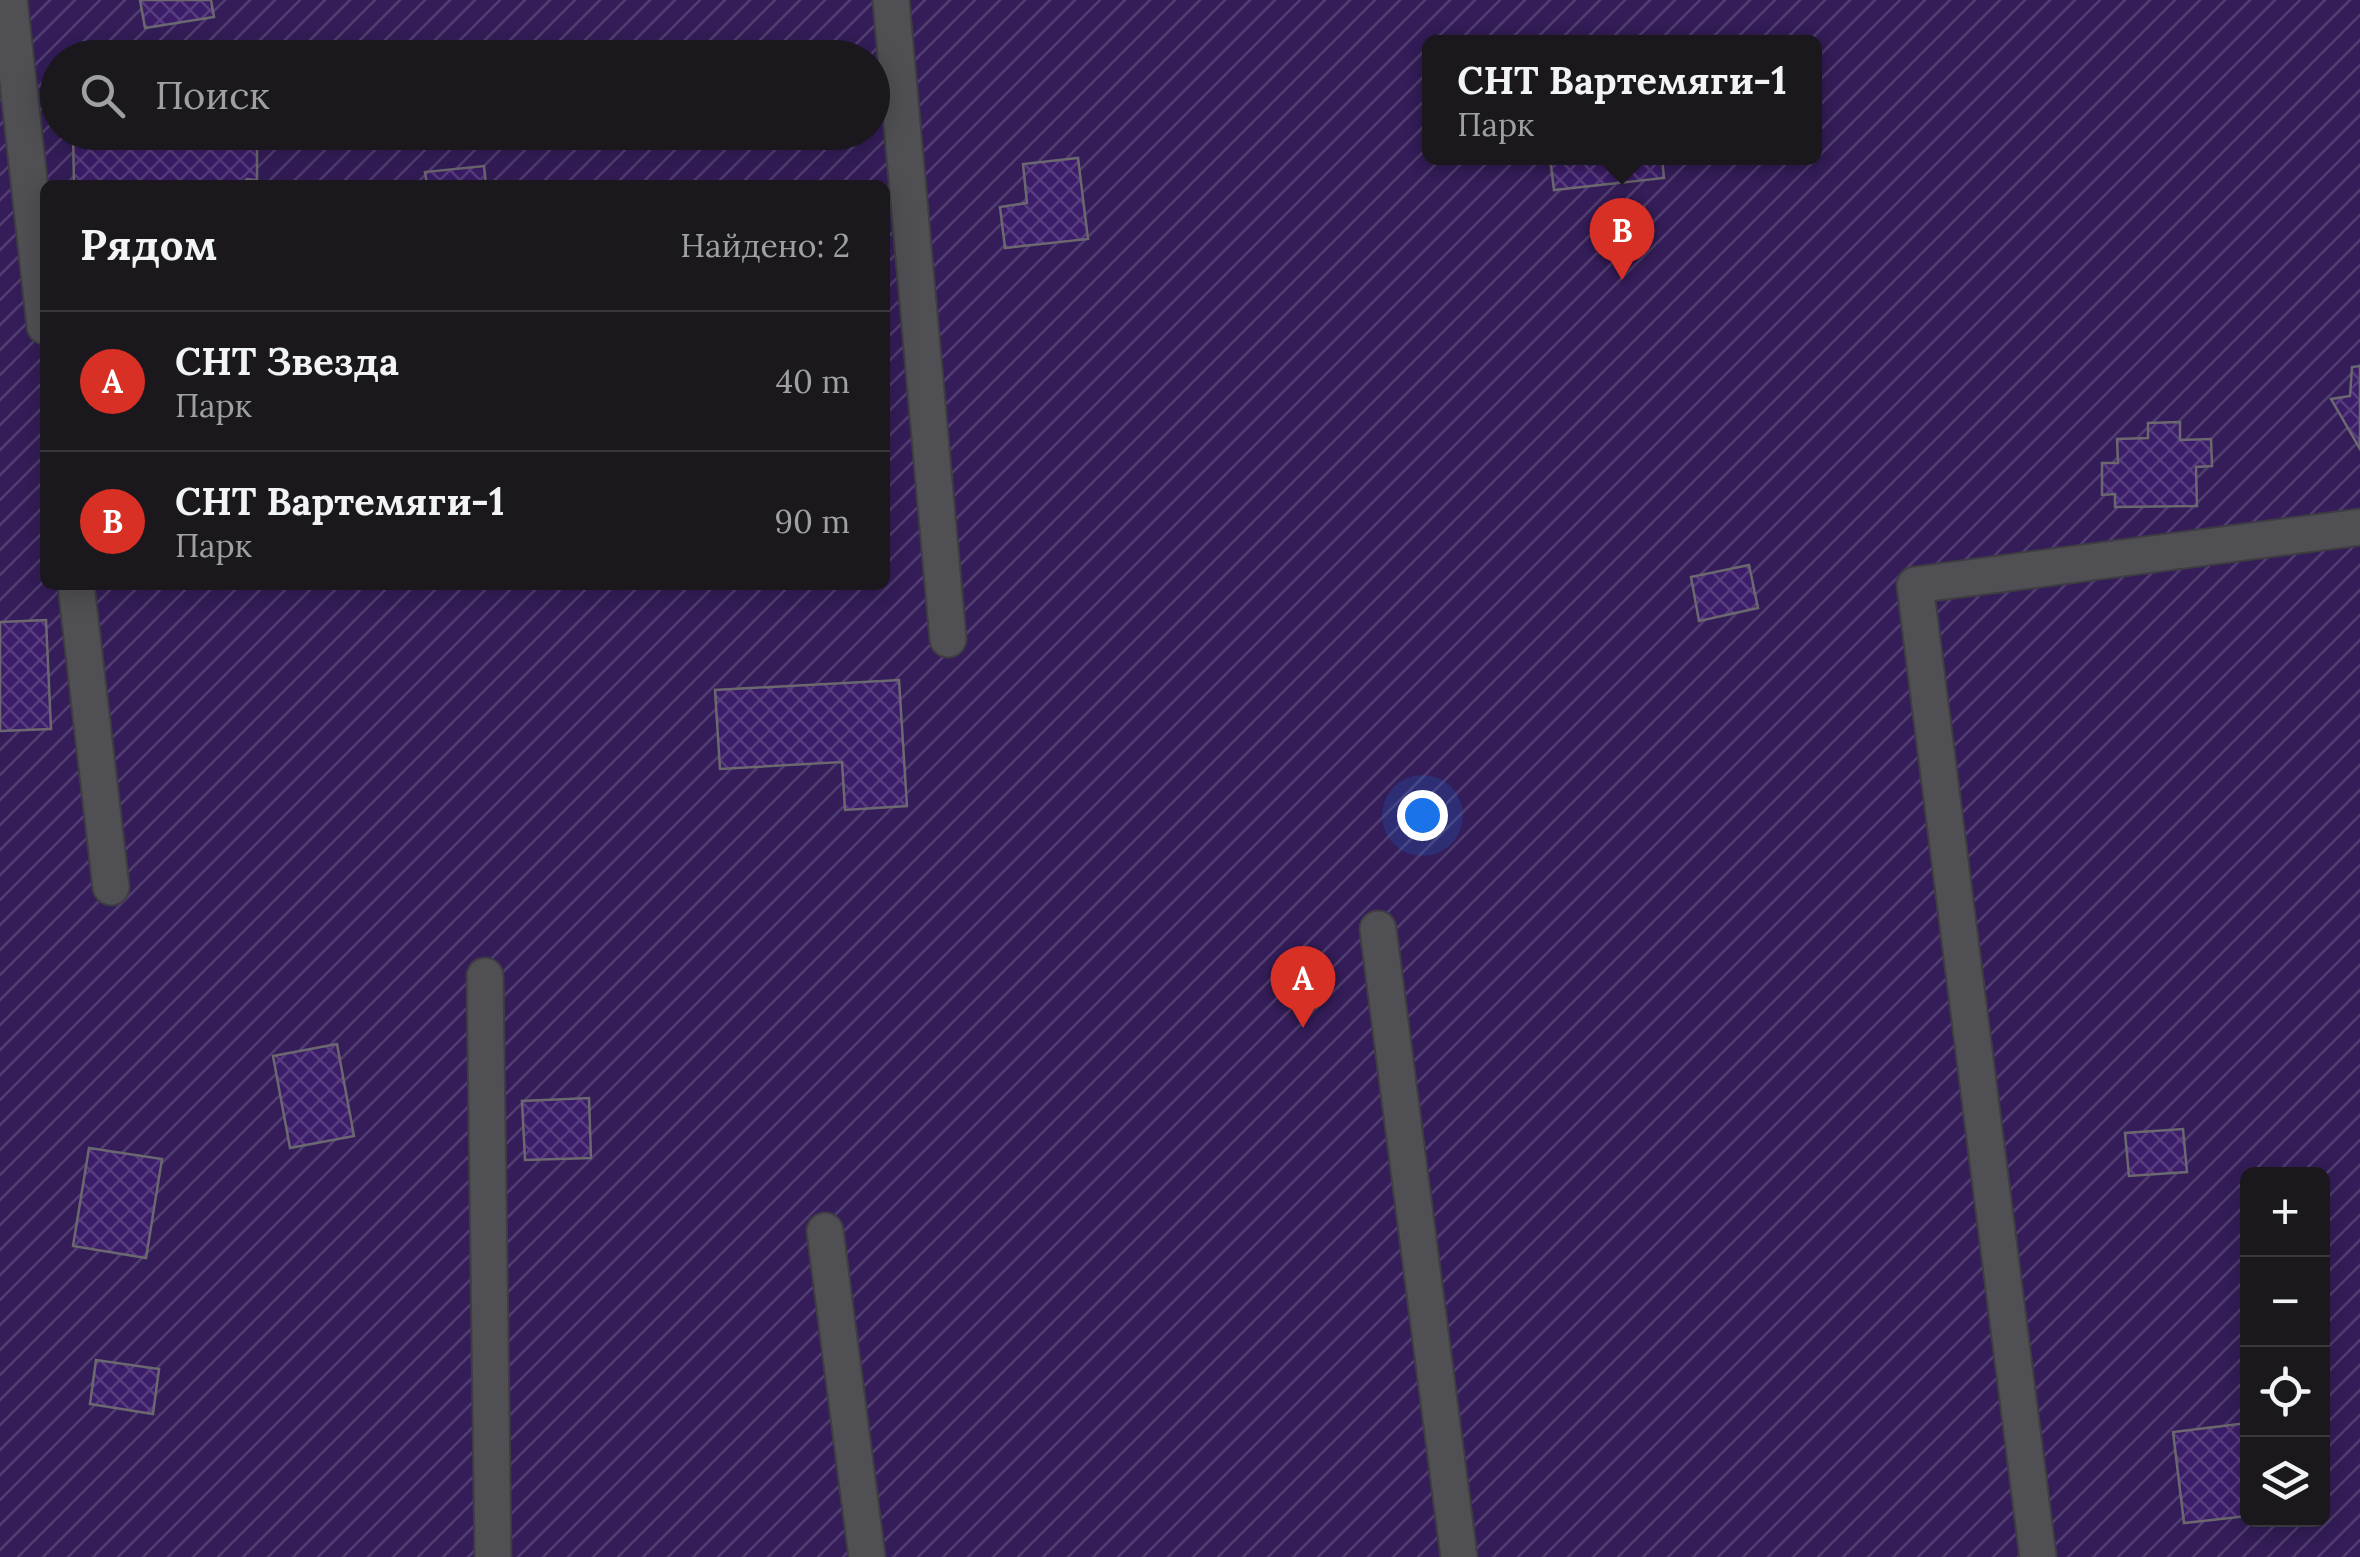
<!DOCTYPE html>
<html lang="ru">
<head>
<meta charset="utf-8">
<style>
	body { margin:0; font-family:Lora,serif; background:#232125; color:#f1f3f6 }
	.controls { position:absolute; right:30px; bottom:30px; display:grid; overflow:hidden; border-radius:15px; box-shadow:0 5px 25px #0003 }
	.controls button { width:90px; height:90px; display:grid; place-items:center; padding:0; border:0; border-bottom:2px solid #38373b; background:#1a181c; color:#f1f3f6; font:50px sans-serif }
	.you { position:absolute; left:1422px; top:815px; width:35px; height:35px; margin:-25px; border:8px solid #fff; border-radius:50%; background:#1a73e8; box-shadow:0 0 0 15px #1a73e833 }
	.badge { display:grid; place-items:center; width:65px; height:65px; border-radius:50%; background:#d93025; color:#fff; font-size:32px; font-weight:700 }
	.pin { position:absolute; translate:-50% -82px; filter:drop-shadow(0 2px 5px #0008) }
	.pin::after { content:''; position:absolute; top:52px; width:35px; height:30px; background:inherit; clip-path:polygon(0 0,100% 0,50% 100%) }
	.popup { position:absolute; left:1422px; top:35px; width:400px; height:130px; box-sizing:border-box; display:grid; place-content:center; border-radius:15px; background:#1a181c; filter:drop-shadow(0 2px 8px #0005); font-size:32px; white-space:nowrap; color:#9fa0a3 }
	.popup b { font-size:38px; color:#f1f3f6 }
	.popup::after { content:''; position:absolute; left:50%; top:100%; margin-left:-20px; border:20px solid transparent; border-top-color:#1a181c }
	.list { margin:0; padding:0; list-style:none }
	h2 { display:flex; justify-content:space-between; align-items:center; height:130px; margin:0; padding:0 40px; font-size:42px }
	h2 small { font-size:32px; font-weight:400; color:#9fa0a3 }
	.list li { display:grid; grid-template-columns:65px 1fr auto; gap:30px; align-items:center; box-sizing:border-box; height:140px; padding:0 40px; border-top:2px solid #38373b }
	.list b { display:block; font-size:38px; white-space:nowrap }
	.list p { margin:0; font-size:32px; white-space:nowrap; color:#9fa0a3 }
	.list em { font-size:32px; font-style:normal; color:#9fa0a3 }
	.icon { flex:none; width:55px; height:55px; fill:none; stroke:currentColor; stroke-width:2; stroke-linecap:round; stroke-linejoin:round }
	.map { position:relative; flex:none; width:2360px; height:1557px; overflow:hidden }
	.search { position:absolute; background:#1a181c; box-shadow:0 5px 25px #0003; left:40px; top:40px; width:850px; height:110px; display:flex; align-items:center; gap:25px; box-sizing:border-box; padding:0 35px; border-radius:55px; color:#9fa0a3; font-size:38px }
	.panel { position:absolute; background:#1a181c; box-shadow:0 5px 25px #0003; left:40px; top:180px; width:850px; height:410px; border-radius:15px }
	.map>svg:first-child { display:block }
	.garden { fill:url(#garden-furrows); fill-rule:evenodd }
	.building { fill:url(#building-cross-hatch); stroke:#6b696f; stroke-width:2.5 }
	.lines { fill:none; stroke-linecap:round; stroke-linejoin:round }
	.street-casing { stroke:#3e3d41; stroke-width:39 }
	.street { stroke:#504f54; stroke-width:35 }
</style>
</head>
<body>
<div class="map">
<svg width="2360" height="1557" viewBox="0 0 2360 1557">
	<defs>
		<pattern id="garden-furrows" width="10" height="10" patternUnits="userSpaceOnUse" patternTransform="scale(2.5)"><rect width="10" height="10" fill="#341d59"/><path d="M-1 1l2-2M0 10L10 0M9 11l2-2" fill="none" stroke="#523e71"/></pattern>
		<pattern id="building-cross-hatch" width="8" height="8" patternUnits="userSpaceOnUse" patternTransform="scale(2.5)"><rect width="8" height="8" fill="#3c1d69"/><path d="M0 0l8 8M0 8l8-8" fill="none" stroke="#593e7f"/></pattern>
	</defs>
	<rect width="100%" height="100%" fill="#222025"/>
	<!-- garden -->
	<path class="garden" d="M0,0H2360V1557H0ZM1430,42H1814V158H1430ZM58,58H872V132H58ZM45,185H885V585H45ZM2248,1174H2322V1520H2248Z"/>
	<!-- building -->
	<path class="building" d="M140,0H211L214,17L145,28Z
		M1814,117L1820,154L1814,155Z
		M73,132H257V180L247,179L240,185H74Z
		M1078,158L1088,239L1005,248L1000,207L1027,203L1023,164Z
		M1550,158H1662L1664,178L1554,190Z
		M484,166L486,185H427L425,172Z
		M2360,366V449L2331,399L2350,396L2352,367Z
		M2180,422V440L2211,439L2212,466L2196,467L2197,506L2115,507V494L2102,495V463H2118L2117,439L2148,438V423Z
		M1749,565L1758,608L1699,621L1691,577Z
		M46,620L51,729L0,731V622Z
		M899,680L907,806L845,810L842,762L720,769L715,690Z
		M337,1044L354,1136L290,1148L273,1056Z
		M589,1098L591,1158L525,1160L522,1101Z
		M2183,1129L2187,1172L2129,1176L2125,1133Z
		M89,1148L162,1159L146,1258L73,1246Z
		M96,1360L159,1369L153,1414L90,1404Z
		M2248,1423V1516L2184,1523L2173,1432Z"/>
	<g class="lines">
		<defs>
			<path id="street" d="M9,0L45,326
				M891,0L948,639
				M76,585L111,887
				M1378,929L1459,1557
				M485,976L493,1557
				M825,1231L867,1557
				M2038,1557L1915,585L2360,527"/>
		</defs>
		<!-- street casing -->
		<use href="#street" class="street-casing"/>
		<!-- street -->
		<use href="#street" class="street"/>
	</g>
</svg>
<div class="controls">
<button>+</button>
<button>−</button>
<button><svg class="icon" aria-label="locate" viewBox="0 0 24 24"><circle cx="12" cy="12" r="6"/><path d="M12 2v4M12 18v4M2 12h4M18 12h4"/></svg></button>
<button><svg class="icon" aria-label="layers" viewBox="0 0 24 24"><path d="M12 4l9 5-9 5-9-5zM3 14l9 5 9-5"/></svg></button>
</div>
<div class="you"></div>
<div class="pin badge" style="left:1303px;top:1028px">A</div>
<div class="pin badge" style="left:1622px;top:280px">B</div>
<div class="popup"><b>СНТ Вартемяги-1</b>Парк</div>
<div class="search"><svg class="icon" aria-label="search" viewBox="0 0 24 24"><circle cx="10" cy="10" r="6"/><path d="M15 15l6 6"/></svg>Поиск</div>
<section class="panel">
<h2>Рядом<small>Найдено: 2</small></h2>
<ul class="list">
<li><span class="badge">A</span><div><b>СНТ Звезда</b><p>Парк</p></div><em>40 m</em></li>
<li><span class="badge">B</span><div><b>СНТ Вартемяги-1</b><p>Парк</p></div><em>90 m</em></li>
</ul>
</section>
</div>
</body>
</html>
